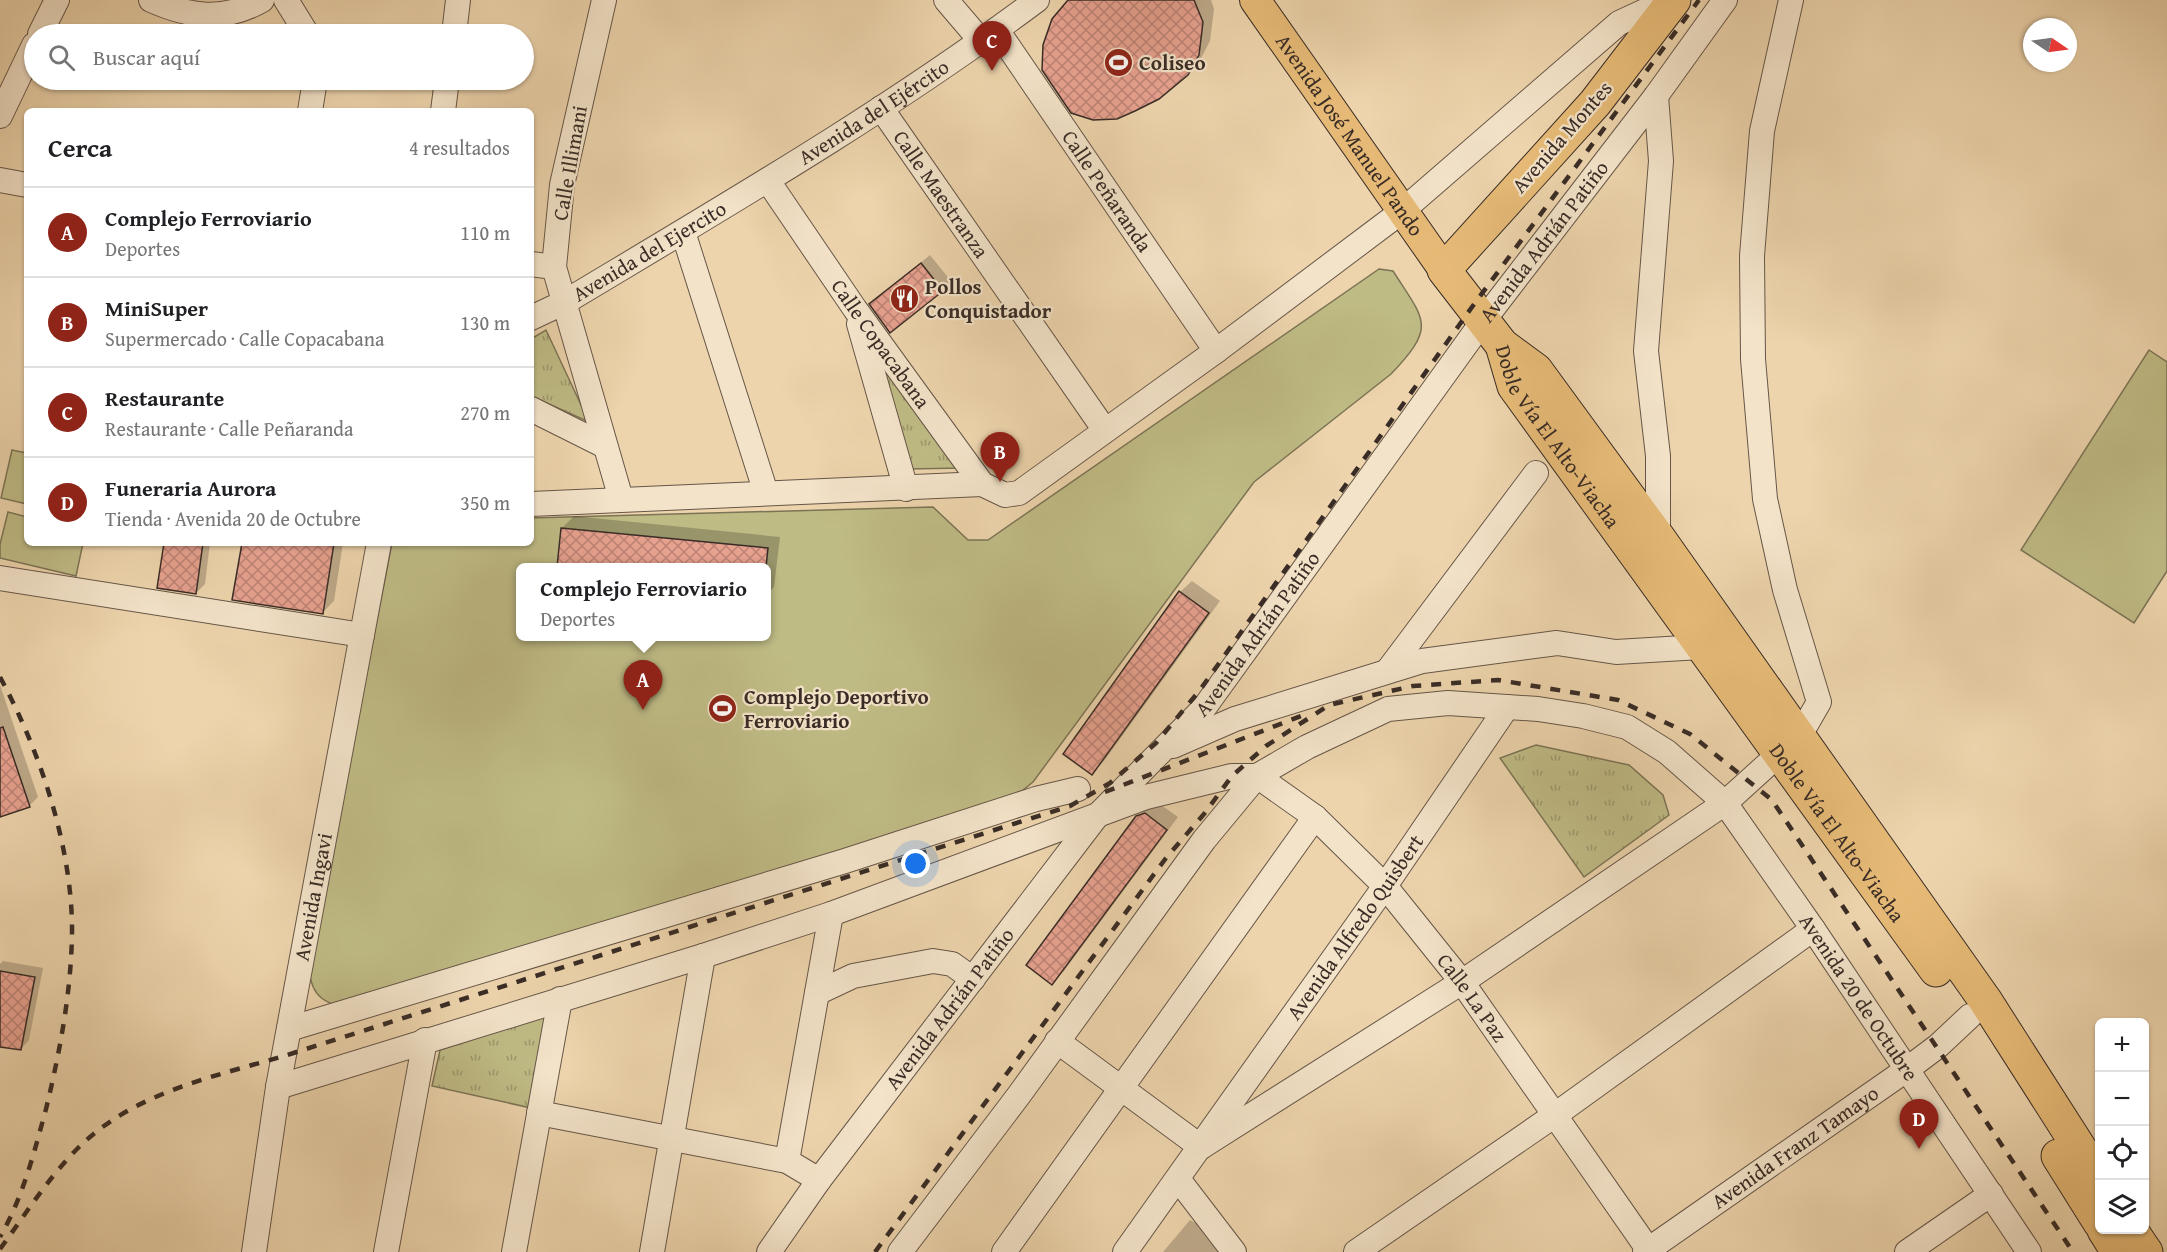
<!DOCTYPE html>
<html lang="es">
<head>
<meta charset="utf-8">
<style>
	body { margin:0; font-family:"Gentium Book Plus",serif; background:#f2f2f2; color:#202124 }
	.controls { position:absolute; right:18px; bottom:18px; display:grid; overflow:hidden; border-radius:9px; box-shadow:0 2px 4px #0004 }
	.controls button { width:54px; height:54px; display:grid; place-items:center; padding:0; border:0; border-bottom:2px solid #e0e0e0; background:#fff; color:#202124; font:30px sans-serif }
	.compass { position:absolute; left:2023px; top:18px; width:54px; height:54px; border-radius:50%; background:#fff; box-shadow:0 2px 4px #0004; rotate:103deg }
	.you { position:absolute; left:916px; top:864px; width:21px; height:21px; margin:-15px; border:4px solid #fff; border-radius:50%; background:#1a73e8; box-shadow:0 0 0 9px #1a73e833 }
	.badge { display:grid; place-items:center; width:39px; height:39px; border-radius:50%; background:#8f2418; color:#fff; font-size:20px; font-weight:700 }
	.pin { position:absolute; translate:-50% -50px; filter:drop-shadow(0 2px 3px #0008) }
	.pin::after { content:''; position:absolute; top:32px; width:21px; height:18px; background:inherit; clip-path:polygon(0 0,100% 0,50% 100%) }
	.popup { position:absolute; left:516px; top:563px; width:255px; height:78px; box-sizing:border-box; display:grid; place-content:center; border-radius:9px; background:#fff; filter:drop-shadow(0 2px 4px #0005); font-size:20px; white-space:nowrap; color:#757577 }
	.popup b { font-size:22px; color:#202124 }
	.popup::after { content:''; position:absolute; left:50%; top:100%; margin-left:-12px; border:12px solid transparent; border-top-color:#fff }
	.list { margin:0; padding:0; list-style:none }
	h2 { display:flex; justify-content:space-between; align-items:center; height:78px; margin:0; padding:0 24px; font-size:26px }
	h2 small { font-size:20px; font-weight:400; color:#757577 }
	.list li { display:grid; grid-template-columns:39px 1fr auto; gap:18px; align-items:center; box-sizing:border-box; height:90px; padding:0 24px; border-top:2px solid #e0e0e0 }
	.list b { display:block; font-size:22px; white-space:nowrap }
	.list p { margin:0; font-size:20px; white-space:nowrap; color:#757577 }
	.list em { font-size:20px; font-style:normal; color:#757577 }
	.icon { flex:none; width:33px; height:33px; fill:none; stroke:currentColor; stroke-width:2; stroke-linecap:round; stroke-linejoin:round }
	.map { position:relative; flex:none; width:2167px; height:1252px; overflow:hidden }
	.search { position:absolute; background:#fff; box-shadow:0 2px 4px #0004; left:24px; top:24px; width:510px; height:66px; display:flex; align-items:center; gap:15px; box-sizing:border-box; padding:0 21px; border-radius:33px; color:#757577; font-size:22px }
	.panel { position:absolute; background:#fff; box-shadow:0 2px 4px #0004; left:24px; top:108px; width:510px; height:438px; border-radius:9px }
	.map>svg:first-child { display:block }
	.grass { fill:url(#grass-tufts); stroke:#7c7456; stroke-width:1.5 }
	.pitch { fill:#bfbb85; stroke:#7c7456; stroke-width:1.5; fill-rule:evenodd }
	.shadow { fill:#0003 }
	.building { fill:url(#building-cross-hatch); stroke:#392c26; stroke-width:1.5 }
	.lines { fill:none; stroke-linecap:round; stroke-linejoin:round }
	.minor-casing { stroke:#665648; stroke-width:26 }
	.major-casing { stroke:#392c26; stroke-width:32 }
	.highway-casing { stroke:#392c26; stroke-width:35 }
	.minor { stroke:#f3e3c9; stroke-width:24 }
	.major { stroke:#e6ba76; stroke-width:30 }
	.highway { stroke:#e6ba76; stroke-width:33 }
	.rail { stroke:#392c26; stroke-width:4.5; stroke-dasharray:10 10; stroke-linecap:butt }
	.labels { text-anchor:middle; stroke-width:4.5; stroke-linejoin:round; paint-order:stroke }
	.poi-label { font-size:21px; font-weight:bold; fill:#392c26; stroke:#f3e3c9; text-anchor:start }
	.street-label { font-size:21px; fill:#392c26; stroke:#f3e3c9 }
</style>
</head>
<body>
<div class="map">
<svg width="2167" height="1252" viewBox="0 0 2167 1252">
	<defs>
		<pattern id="grass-tufts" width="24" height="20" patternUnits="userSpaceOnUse" patternTransform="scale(1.5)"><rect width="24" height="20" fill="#bfbb85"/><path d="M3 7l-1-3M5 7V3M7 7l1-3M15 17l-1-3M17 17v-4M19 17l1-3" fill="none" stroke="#9c986d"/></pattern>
		<pattern id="building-cross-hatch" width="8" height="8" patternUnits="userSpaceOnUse" patternTransform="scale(1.5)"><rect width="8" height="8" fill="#e7a18f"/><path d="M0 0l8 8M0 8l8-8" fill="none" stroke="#bc8375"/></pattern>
	</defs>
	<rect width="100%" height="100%" fill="#edd4ac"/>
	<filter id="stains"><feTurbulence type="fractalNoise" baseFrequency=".00333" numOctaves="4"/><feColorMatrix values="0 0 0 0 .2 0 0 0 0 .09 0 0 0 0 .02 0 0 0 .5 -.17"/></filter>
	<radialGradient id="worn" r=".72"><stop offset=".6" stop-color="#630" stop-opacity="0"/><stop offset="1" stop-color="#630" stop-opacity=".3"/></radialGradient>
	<!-- grass -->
	<path class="grass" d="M546,330L589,422L531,396V339Z
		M867,339L964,468L907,469Z
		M1536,745L1629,765L1663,795L1669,815L1584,877L1500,758Z
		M546,1016L531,1108L432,1086L440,1050Z"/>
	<!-- pitch -->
	<path class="pitch" d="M1379,269L1393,271C1425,321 1437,326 1391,374L1254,482L1033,782L1018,794L351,1010C326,1003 312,999 309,970L392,543H531V518L933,507L968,540H988ZM520,568H766V636H520Z
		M2149,350L2167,362V571L2134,623L2021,550Z
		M12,450L27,453V504L1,498Z
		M8,512L27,517V543H83L76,576L0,558V544Z"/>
	<!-- shadow -->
	<path class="shadow" d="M1071,0H1211L1214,9L1210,41L1199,62L1187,74Z
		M930,255L951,281L942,290L880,296Z
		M574,516L780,537L774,587L766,596V568H558L562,528Z
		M165,543H210L205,584L196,593Z
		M243,543H343L334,601L322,613Z
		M1192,581L1220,601L1104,761L1092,773L1180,592Z
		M0,685L38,797L29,806L0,815Z
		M1157,802L1178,817L1064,971L1052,983L1138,817L1150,804Z
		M3,961L43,968L29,1040L21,1049L0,1045V964Z
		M1190,1220L1233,1243L1238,1252H1163Z"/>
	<!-- building -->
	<path class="building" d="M1068,0H1194L1203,22L1199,55L1188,75L1159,99L1135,111L1117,119L1093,120L1071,113L1042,70L1043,45L1052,19Z
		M921,263L943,291L890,333L869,304Z
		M561,528L768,548L766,567H557Z
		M164,543H203L196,594L157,588Z
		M242,543H334L323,614L232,600Z
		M1179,591L1209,613L1092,775L1063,754Z
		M3,727L30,807L0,817V728Z
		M1145,813L1167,830L1052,985L1026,965L1136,816Z
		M0,971L35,977L21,1050L0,1047Z"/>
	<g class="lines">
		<defs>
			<g id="minor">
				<path d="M151,0C189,17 224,22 262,0"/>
				<path d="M286,0L307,34"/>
				<path d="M604,0L562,185L554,267L621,499"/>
				<path d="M946,0L981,41"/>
				<path id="s1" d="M997,30L1216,351"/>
				<path d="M40,34L57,0"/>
				<path d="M454,34L458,0"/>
				<path d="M1656,96L1661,161L1646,351L1658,456V537"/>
				<path id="s2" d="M881,108L1104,429"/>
				<path d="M310,111L315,80"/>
				<path d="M443,111L447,80"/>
				<path d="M0,116L34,45"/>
				<path d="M0,180L27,185"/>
				<path id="s3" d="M768,181L855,309L982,484L1005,495L1019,493L1216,351L1401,212L1619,23L1645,11H1667"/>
				<path d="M683,232L766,493"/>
				<path d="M531,264L554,267"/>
				<path id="s4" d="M531,318L565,302C725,206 887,112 1037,0"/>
				<path d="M859,324L906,489"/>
				<path d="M531,409L605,446"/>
				<path d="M531,504L982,484"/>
				<path d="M0,578L362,635"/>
				<path d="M1389,669L1536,473"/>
				<path d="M1173,746L1235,719L1422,661L1557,643L1616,652L1701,647"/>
				<path d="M817,993L853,976L933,961L952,964L973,979"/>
				<path d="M289,1029L845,861L1036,799L1078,789"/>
				<path d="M1057,1041L1201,1147"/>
				<path id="s5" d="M278,1087L703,956L831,914L1146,797L1232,776H1257L1315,817L1385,886L1462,982L1650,1252"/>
				<path d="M539,1113L787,1161L819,1180"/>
				<path d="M1201,1147L1462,982L1725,803L1800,735L1819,702L1785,590L1765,499L1753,359L1752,256L1762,131L1791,0"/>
				<path d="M787,1161L831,914"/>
				<path d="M1178,1179L1234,1252"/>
				<path id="s6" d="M254,1252L278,1087L379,543"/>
				<path d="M386,1252L425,1040"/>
				<path d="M514,1252L560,999"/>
				<path d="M652,1252L703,956"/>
				<path id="s7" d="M769,1252L819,1180L1096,817L1204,708L1483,321L1656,96L1725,0"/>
				<path id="s8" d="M900,1252L1019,1095L1204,840L1257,776L1307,747L1388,709L1448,703L1538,709L1583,716L1627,727L1667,752L1725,803L1813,929L2029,1252"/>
				<path d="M1004,1252L1315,817"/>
				<path id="s9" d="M1125,1252L1385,886L1507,707"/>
				<path d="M1356,1252L1555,1115L1813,929"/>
				<path id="s10" d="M1645,1252L1906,1070L1938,1046L1970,1016"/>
				<path d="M1907,1252L1991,1194"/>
			</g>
			<g id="major">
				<path id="s11" d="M1255,0L1444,270"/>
			</g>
			<g id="highway">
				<path d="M1674,0L1595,103L1444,270L1502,345L1536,370L1658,537L1985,1000L2100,1180"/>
				<path id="s12" d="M1502,345L1514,386L1936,970"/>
				<path d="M2058,1156L2100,1223"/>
				<path d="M2104,1230L2118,1252"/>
				<path d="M2131,1230L2146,1252"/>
			</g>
		</defs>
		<!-- minor casing -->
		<use href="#minor" class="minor-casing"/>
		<!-- major casing -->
		<use href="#major" class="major-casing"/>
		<!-- highway casing -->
		<use href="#highway" class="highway-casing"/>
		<!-- minor -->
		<use href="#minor" class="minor"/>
		<!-- major -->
		<use href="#major" class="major"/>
		<!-- highway -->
		<use href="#highway" class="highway"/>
		<!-- rail -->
		<path class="rail" d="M0,677C40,751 73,848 72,934C71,993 60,1051 46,1109C34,1153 23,1197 0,1237
			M1105,792L1301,716
			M0,1249C25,1215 48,1178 78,1148C133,1093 212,1077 284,1056L1070,806L1110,783L1156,743L1200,690L1472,307L1699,0
			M875,1252L1166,858L1204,814L1232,776L1266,746L1329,705L1413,686L1498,680L1618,700L1690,734L1772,800L2073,1252"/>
	</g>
	<!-- icons -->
	<defs>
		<symbol id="stadium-disc" viewBox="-11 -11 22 22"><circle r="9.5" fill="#8f2418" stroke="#f3e3c9"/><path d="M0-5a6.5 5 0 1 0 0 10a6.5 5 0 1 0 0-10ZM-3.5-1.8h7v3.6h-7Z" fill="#fff"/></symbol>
		<symbol id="restaurant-disc" viewBox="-11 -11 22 22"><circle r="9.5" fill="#8f2418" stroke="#f3e3c9"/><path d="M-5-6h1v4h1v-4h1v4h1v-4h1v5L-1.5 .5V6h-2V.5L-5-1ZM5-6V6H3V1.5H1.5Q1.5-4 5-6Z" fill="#fff"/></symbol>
	</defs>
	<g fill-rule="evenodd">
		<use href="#stadium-disc" x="1102" y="46" width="33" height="33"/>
		<use href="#restaurant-disc" x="888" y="282" width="33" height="33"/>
		<use href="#stadium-disc" x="706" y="692" width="33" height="33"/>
	</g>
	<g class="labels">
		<!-- poi labels -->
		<g class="poi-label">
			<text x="1139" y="70">Coliseo</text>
			<text x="925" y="294">Pollos<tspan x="925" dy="24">Conquistador</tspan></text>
			<text x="744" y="704">Complejo Deportivo<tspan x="744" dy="24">Ferroviario</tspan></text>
		</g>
		<!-- street labels -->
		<g class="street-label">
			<text dy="7" stroke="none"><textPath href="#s4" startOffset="400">Avenida del Ejército</textPath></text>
			<text dy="7" stroke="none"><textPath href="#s11" startOffset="165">Avenida José Manuel Pando</textPath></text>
			<text transform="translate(1562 137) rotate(-49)" y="7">Avenida Montes</text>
			<text transform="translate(570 163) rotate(-80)" y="7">Calle Illimani</text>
			<text dy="7" stroke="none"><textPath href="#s1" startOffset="195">Calle Peñaranda</textPath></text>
			<text dy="7" stroke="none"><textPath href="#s2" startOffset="105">Calle Maestranza</textPath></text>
			<text dy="7" stroke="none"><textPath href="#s7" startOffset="1275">Avenida Adrián Patiño</textPath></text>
			<text dy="7" stroke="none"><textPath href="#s4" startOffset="136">Avenida del Ejercito</textPath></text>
			<text dy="7" stroke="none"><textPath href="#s3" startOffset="198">Calle Copacabana</textPath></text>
			<text dy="7" stroke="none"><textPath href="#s12" startOffset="108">Doble Vía El Alto-Viacha</textPath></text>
			<text dy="7" stroke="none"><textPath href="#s7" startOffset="789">Avenida Adrián Patiño</textPath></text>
			<text dy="7" stroke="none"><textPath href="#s12" startOffset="594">Doble Vía El Alto-Viacha</textPath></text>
			<text dy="7" stroke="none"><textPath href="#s6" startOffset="360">Avenida Ingavi</textPath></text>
			<text dy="7" stroke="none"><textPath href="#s9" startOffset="398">Avenida Alfredo Quisbert</textPath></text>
			<text dy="7" stroke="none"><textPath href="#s8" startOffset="1344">Avenida 20 de Octubre</textPath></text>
			<text dy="7" stroke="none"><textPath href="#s5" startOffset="1340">Calle La Paz</textPath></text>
			<text dy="7" stroke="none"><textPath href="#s7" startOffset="303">Avenida Adrián Patiño</textPath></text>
			<text dy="7" stroke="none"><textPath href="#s10" startOffset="183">Avenida Franz Tamayo</textPath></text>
		</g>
	</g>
	<rect width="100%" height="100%" filter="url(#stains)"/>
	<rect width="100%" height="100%" fill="url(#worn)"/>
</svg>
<div class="controls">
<button>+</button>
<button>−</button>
<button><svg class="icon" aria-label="locate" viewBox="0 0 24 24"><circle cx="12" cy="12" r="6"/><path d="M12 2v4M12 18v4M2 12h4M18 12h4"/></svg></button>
<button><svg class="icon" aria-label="layers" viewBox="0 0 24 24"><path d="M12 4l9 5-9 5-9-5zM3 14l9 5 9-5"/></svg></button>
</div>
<svg class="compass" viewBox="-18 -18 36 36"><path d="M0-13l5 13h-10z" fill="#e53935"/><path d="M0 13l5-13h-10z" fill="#757577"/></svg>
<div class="you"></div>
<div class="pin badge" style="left:643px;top:710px">A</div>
<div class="popup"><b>Complejo Ferroviario</b>Deportes</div>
<div class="pin badge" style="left:1000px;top:482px">B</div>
<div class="pin badge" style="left:992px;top:71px">C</div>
<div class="pin badge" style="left:1919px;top:1149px">D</div>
<div class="search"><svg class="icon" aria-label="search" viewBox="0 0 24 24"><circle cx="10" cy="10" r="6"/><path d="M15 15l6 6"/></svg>Buscar aquí</div>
<section class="panel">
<h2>Cerca<small>4 resultados</small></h2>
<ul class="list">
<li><span class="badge">A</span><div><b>Complejo Ferroviario</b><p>Deportes</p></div><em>110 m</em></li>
<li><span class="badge">B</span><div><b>MiniSuper</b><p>Supermercado · Calle Copacabana</p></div><em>130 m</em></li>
<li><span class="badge">C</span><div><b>Restaurante</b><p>Restaurante · Calle Peñaranda</p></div><em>270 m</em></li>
<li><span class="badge">D</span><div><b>Funeraria Aurora</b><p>Tienda · Avenida 20 de Octubre</p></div><em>350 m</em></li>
</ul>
</section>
</div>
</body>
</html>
